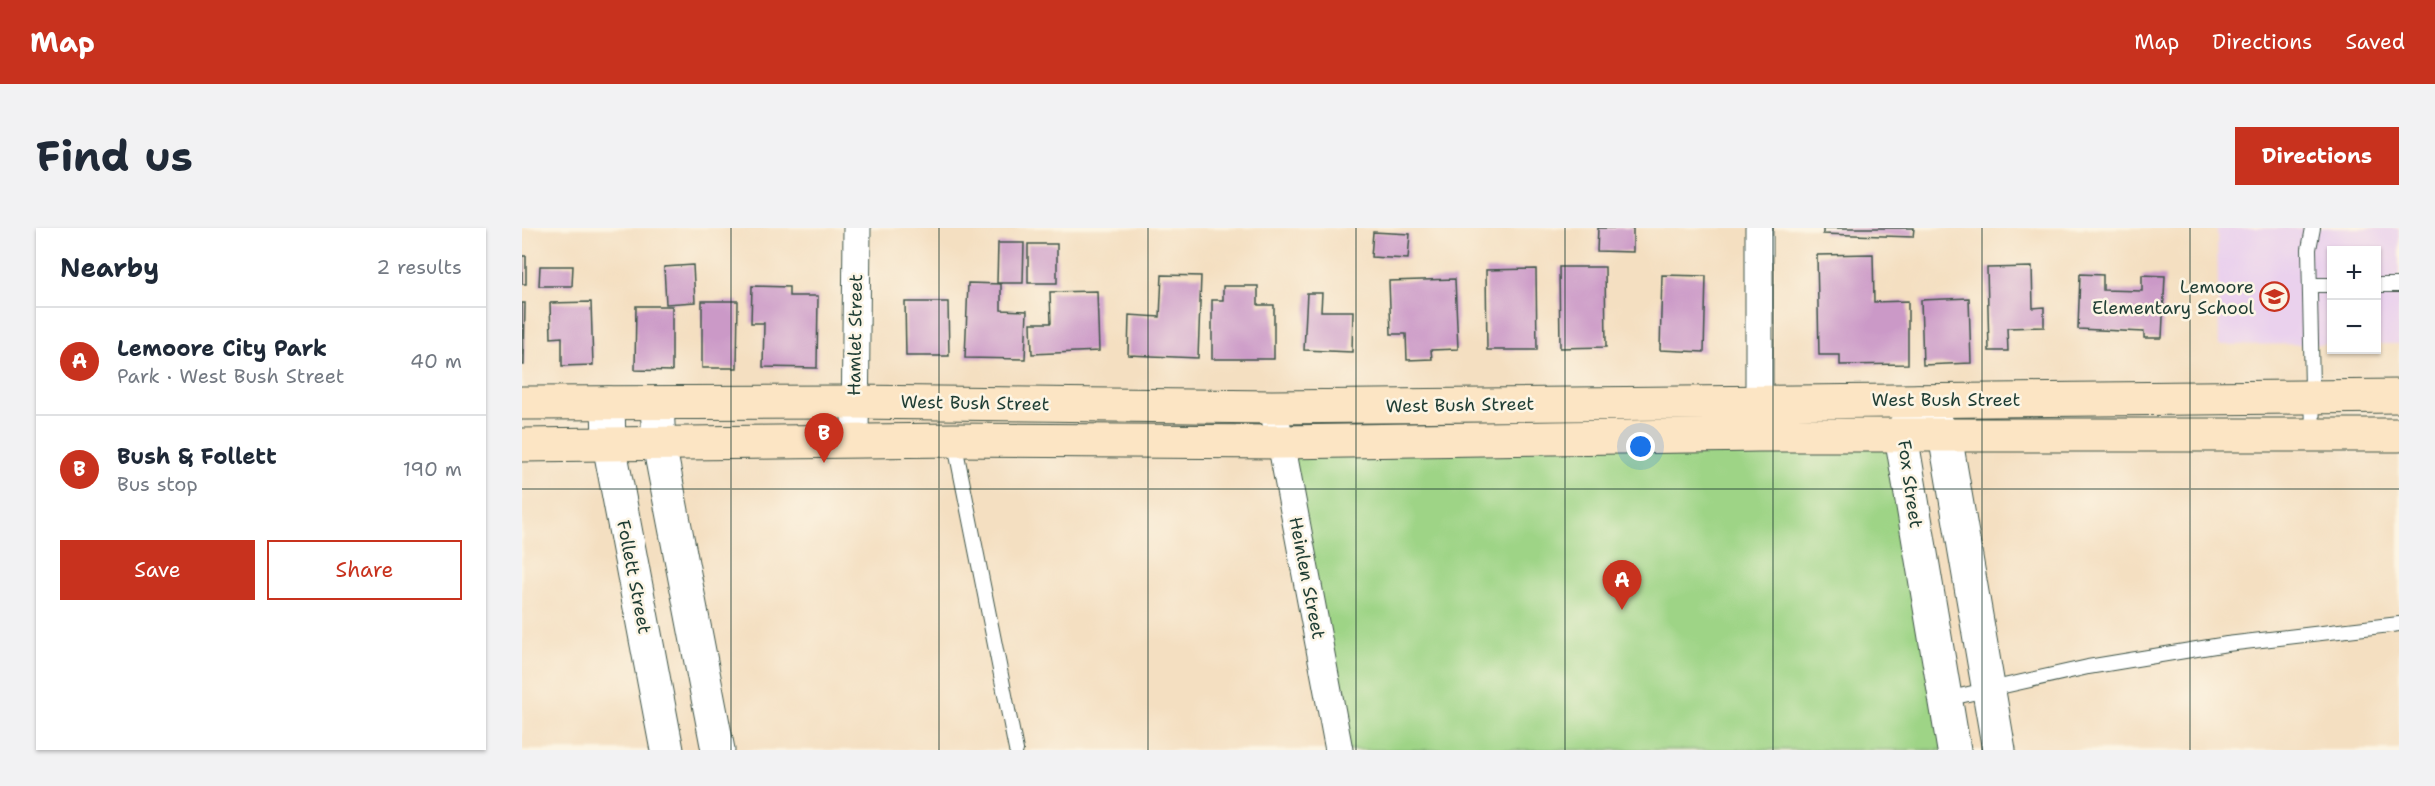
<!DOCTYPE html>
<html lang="en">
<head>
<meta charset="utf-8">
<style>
	body { margin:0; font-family:"Shantell Sans",sans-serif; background:#f2f2f3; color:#1f2937 }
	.controls { position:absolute; right:18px; top:18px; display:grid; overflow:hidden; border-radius:0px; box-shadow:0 2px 4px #0004 }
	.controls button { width:54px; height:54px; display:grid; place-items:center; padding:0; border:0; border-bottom:2px solid #e0e1e3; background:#fff; color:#1f2937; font:30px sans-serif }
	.you { position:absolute; left:1119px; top:219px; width:21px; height:21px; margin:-15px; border:4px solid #fff; border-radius:50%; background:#1a73e8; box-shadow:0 0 0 9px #1a73e833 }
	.badge { display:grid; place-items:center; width:39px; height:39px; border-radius:50%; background:#c8321e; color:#fff; font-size:20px; font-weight:700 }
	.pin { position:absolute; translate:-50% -50px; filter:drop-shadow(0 2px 3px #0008) }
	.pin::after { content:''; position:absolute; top:32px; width:21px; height:18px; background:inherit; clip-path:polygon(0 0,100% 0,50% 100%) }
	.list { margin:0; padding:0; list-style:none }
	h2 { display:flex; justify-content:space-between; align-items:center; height:78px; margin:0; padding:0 24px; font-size:26px }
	h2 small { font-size:20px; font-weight:400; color:#747a83 }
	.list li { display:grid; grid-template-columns:39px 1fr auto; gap:18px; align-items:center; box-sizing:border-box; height:108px; padding:0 24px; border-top:2px solid #e0e1e3 }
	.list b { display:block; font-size:22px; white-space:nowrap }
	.list p { margin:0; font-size:20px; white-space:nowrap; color:#747a83 }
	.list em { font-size:20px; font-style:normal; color:#747a83 }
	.actions { display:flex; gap:12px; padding:18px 24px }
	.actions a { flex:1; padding:14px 0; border:2px solid #c8321e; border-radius:0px; text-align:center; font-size:21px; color:#c8321e }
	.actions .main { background:#c8321e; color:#fff }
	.map { position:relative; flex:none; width:1877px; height:522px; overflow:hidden; border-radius:0px }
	header { display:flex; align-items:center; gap:36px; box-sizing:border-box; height:84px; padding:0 30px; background:#c8321e; color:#fff }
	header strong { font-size:28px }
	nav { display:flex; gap:33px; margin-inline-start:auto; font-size:21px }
	.intro { display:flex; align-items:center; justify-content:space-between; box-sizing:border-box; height:144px; padding:0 36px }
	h1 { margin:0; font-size:42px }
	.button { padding:15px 27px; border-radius:0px; background:#c8321e; color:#fff; font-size:21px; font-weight:700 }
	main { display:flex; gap:36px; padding:0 36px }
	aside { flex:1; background:#fff; border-radius:0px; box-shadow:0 2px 4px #0004 }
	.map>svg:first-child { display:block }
	.built { fill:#ead1ed }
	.green { fill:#9ed486; stroke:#5e885d; stroke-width:1.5 }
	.building { fill:#cb99c7 }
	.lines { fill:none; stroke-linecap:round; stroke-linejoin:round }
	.service-casing { stroke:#3f5549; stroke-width:16 }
	.minor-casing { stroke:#3f5549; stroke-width:29 }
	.tertiary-casing { stroke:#3f5549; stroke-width:35 }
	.secondary-casing { stroke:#3f5549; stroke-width:35 }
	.service { stroke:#fff; stroke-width:14 }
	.minor { stroke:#fff; stroke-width:27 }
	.tertiary { stroke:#fff; stroke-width:33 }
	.secondary { stroke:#fce5c4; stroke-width:33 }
	.grid { fill:none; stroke:#1f3d34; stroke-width:1.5; stroke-opacity:0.55 }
	.labels { text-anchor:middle; stroke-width:5; stroke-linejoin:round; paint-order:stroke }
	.poi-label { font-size:18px; fill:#1f3d34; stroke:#fcf5e5; text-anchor:end }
	.street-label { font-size:18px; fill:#1f3d34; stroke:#fcf5e5 }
</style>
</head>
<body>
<header>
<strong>Map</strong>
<nav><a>Map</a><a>Directions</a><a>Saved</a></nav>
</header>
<div class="intro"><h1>Find us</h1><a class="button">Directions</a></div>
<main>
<aside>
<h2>Nearby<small>2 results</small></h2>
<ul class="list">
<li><span class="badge">A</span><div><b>Lemoore City Park</b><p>Park · West Bush Street</p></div><em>40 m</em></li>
<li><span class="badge">B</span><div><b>Bush &amp; Follett</b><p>Bus stop</p></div><em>190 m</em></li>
</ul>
<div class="actions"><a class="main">Save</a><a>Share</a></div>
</aside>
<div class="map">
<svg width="1877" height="522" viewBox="0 0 1877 522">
	<rect width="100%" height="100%" fill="#fcf5e5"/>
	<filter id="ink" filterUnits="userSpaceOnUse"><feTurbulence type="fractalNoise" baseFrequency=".0167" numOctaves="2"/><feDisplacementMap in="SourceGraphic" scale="12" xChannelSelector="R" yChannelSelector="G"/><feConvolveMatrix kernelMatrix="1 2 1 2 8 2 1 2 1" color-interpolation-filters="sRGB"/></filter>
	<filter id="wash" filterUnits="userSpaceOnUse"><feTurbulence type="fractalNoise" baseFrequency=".008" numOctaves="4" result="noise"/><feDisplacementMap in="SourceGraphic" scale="24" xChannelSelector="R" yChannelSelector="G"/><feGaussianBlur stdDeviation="1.35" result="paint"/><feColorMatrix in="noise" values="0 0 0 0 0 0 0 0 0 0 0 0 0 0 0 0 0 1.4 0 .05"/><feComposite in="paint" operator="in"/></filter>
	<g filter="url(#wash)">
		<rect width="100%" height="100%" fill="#f4dfc1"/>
		<!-- built -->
		<path class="built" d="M1695,0H1877V116H1855L1854,22H1810L1809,116L1697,117Z"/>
		<!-- green -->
		<path class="green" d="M1379,207L1434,522H817L759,214Z"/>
		<g id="blocks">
			<!-- building -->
			<path class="building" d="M1076,0H1111V24L1075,23Z
				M1301,0H1392L1391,9L1301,6Z
				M851,4L888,6L886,31L849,29Z
				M476,15H502L501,55H475Z
				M506,16H535V55H506Z
				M1351,26L1352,74L1386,73V136L1318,137V127H1297L1295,27Z
				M0,28H4V56H0Z
				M171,37L173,74L144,76L142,39Z
				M18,38H51L50,58H17Z
				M1037,39H1083L1084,119L1038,120Z
				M1510,39L1511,80L1522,79V99L1485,100L1486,123H1467L1465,40Z
				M1014,41L1015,122H965L964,42Z
				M1558,46L1581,47V62L1620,63V47L1643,48L1640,110H1622V104L1556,101Z
				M640,47L679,48L676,130L606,127L607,87L638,89Z
				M1140,47L1184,48L1182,124L1138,122Z
				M933,51L936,121L909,122L910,131L885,132L884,106H869L867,53Z
				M446,55L479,56V82L505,83L503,131L443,130Z
				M230,58L267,59V68H296L295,140L241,139L242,95H229Z
				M701,58H736V77H752V131H690V72H701Z
				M575,63L577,123L510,126L509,95H529L528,64Z
				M785,65H800L799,83H831L830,124L782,122Z
				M1447,70L1449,135L1401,137L1399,72Z
				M180,73H216L215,140H180Z
				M69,74L71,137L40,138V109L29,110L28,75Z
				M383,74H426L427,128H384Z
				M0,75H3L2,137H0Z
				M114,78H150V143L113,142Z"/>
		</g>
	</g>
	<g filter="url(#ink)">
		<use href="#blocks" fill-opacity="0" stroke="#3f5549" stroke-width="1.5"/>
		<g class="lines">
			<defs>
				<path id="service" d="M1788,57H1810
					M1854,57H1877
					M1791,207L1787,21L1791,0
					M432,212L494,522
					M1424,471L1566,439L1705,416L1877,396"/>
				<path id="minor" d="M1237,0V194
					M750,179L759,214L817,522
					M333,213L335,0"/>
				<path id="tertiary" d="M86,175L87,216L145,522
					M135,176L137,216L196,522
					M1432,522L1379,207L1396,173L1423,207L1477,522"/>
				<path id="secondary" d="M0,175L332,174L750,179L1877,168
					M0,217L432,212L759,214L1237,207H1877"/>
			</defs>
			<!-- service casing -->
			<use href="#service" class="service-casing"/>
			<!-- minor casing -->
			<use href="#minor" class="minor-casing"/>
			<!-- tertiary casing -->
			<use href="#tertiary" class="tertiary-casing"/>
			<!-- secondary casing -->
			<use href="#secondary" class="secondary-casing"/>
			<!-- service -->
			<use href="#service" class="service"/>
			<!-- minor -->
			<use href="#minor" class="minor"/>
			<!-- tertiary -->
			<use href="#tertiary" class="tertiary"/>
			<!-- secondary -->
			<use href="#secondary" class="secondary"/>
		</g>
	</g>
	<!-- grid -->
	<path class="grid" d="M209,0V522M417,0V522M626,0V522M834,0V522M1043,0V522M1251,0V522M1460,0V522M1668,0V522M0,261H1877"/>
	<!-- icons -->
	<defs>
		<symbol id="school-ring" viewBox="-11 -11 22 22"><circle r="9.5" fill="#fcf5e5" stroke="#c8321e" stroke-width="1.5"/><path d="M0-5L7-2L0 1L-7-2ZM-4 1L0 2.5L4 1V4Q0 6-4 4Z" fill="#c8321e"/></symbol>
	</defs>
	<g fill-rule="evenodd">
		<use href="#school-ring" x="1736" y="52" width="33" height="33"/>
	</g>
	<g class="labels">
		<!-- poi labels -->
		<g class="poi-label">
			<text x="1732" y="65">Lemoore<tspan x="1732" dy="21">Elementary School</tspan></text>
		</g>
		<!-- street labels -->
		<g class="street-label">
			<text transform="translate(333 107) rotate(-89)" y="6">Hamlet Street</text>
			<text x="1424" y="178">West Bush Street</text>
			<text transform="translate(453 175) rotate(1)" y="6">West Bush Street</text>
			<text transform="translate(938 177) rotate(-1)" y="6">West Bush Street</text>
			<text transform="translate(1388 256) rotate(82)" y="6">Fox Street</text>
			<text transform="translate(112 349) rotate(79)" y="6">Follett Street</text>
			<text transform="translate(785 350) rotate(79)" y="6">Heinlen Street</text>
		</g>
	</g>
</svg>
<div class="controls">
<button>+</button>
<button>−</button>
</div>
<div class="you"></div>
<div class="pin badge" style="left:1100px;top:382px">A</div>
<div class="pin badge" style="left:302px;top:235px">B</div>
</div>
</main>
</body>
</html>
